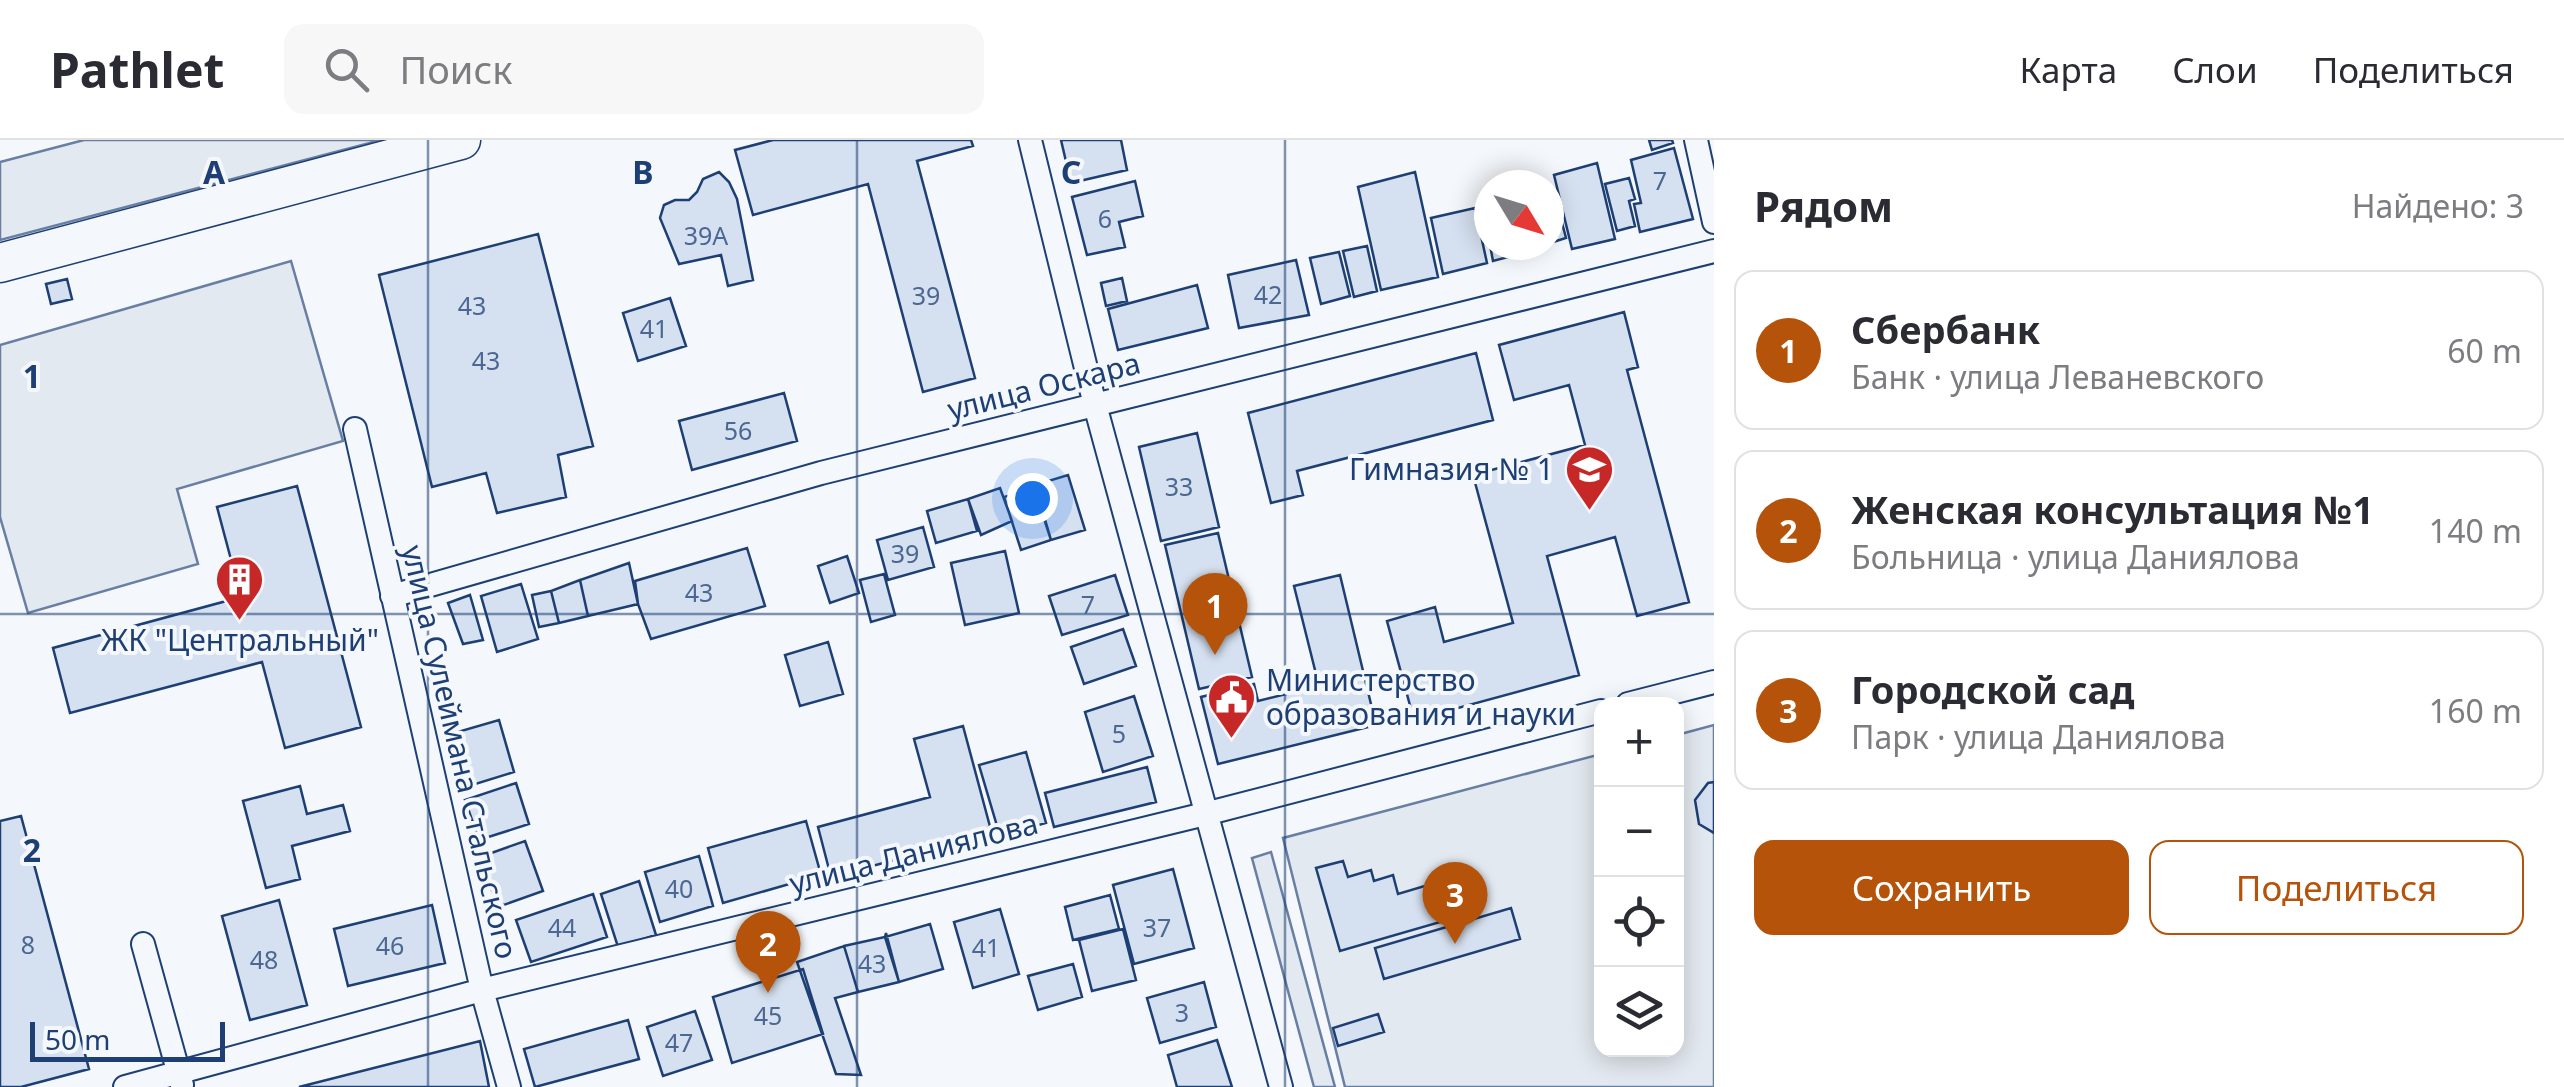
<!DOCTYPE html>
<html lang="ru">
<head>
<meta charset="utf-8">
<style>
	body { margin:0; font-family:"Noto Sans",sans-serif; background:#f7f7f7; color:#2b2b33 }
	.controls { position:absolute; right:30px; bottom:30px; display:grid; overflow:hidden; border-radius:20px; box-shadow:0 5px 25px #0003 }
	.controls button { width:90px; height:90px; display:grid; place-items:center; padding:0; border:0; border-bottom:2px solid #e1e1e2; background:#fff; color:#2b2b33; font:50px sans-serif }
	.compass { position:absolute; left:1474px; top:30px; width:90px; height:90px; border-radius:50%; background:#fff; box-shadow:0 5px 25px #0003; rotate:128deg }
	.scale { position:absolute; left:30px; bottom:25px; width:195px; box-sizing:border-box; padding-left:10px; border:5px solid #1d3f73; border-top:0; font-size:28px; line-height:35px; white-space:nowrap; color:#1d3f73; -webkit-text-stroke:8px #f4f7fb; paint-order:stroke }
	.you { position:absolute; left:1032px; top:358px; width:35px; height:35px; margin:-25px; border:8px solid #fff; border-radius:50%; background:#1a73e8; box-shadow:0 0 0 15px #1a73e833 }
	.badge { display:grid; place-items:center; width:65px; height:65px; border-radius:50%; background:#b45309; color:#fff; font-size:32px; font-weight:700 }
	.pin { position:absolute; translate:-50% -82px; filter:drop-shadow(0 2px 5px #0008) }
	.pin::after { content:''; position:absolute; top:52px; width:35px; height:30px; background:inherit; clip-path:polygon(0 0,100% 0,50% 100%) }
	.list { margin:0; padding:0; list-style:none }
	h2 { display:flex; justify-content:space-between; align-items:center; height:130px; margin:0; padding:0 40px; font-size:42px }
	h2 small { font-size:32px; font-weight:400; color:#7c7c81 }
	.list li { display:grid; grid-template-columns:65px 1fr auto; gap:30px; align-items:center; box-sizing:border-box; height:160px; margin:0 20px 20px; padding:0 20px; border:2px solid #e1e1e2; border-radius:20px }
	.list b { display:block; font-size:38px; white-space:nowrap }
	.list p { margin:0; font-size:32px; white-space:nowrap; color:#7c7c81 }
	.list em { font-size:32px; font-style:normal; color:#7c7c81 }
	.actions { display:flex; gap:20px; padding:30px 40px }
	.actions a { flex:1; padding:22px 0; border:2px solid #b45309; border-radius:20px; text-align:center; font-size:35px; color:#b45309 }
	.actions .main { background:#b45309; color:#fff }
	.icon { flex:none; width:55px; height:55px; fill:none; stroke:currentColor; stroke-width:2; stroke-linecap:round; stroke-linejoin:round }
	.map { position:relative; flex:none; width:1714px; height:947px; overflow:hidden }
	header { display:flex; align-items:center; gap:60px; box-sizing:border-box; height:140px; padding:0 50px; background:#fff; border-bottom:2px solid #e1e1e2 }
	header strong { font-size:48px }
	nav { display:flex; gap:55px; margin-inline-start:auto; font-size:35px }
	.search { width:700px; height:90px; background:#f7f7f7; display:flex; align-items:center; gap:25px; box-sizing:border-box; padding:0 35px; border-radius:20px; color:#7c7c81; font-size:38px }
	main { display:flex }
	aside { flex:1; background:#fff }
	.map>svg:first-child { display:block }
	.green { fill:#e3e9f0; stroke:#687fa3; stroke-width:2.5 }
	.building { fill:#d5e0f0; stroke:#1d3f73; stroke-width:2.5 }
	.lines { fill:none; stroke-linecap:round; stroke-linejoin:round }
	.street-casing { stroke:#1d3f73; stroke-width:26 }
	.primary-casing { stroke:#1d3f73; stroke-width:41 }
	.street { stroke:#f4f7fb; stroke-width:22 }
	.primary { stroke:#f4f7fb; stroke-width:38 }
	.grid { fill:none; stroke:#1d3f73; stroke-width:2.5; stroke-opacity:0.55 }
	.labels { text-anchor:middle; stroke-width:8; stroke-linejoin:round; paint-order:stroke }
	.number-label { font-size:25px; fill:#4b6792 }
	.street-label { font-size:30px; fill:#1d3f73; stroke:#f4f7fb }
	.poi-label { font-size:30px; fill:#1d3f73; stroke:#f4f7fb; text-anchor:end }
	.grid-label { font-size:32px; text-anchor:middle; font-weight:bold; fill:#1d3f73; stroke:#f4f7fb; stroke-width:8; stroke-linejoin:round; paint-order:stroke }
</style>
</head>
<body>
<header>
<strong>Pathlet</strong>
<div class="search"><svg class="icon" aria-label="search" viewBox="0 0 24 24"><circle cx="10" cy="10" r="6"/><path d="M15 15l6 6"/></svg>Поиск</div>
<nav><a>Карта</a><a>Слои</a><a>Поделиться</a></nav>
</header>
<main>
<div class="map">
<svg width="1714" height="947" viewBox="0 0 1714 947">
	<rect width="100%" height="100%" fill="#f4f7fb"/>
	<!-- green -->
	<path class="green" d="M84,0H381L0,100V22Z
		M291,121L343,301L177,349L198,424L28,473L0,377V205Z
		M1714,585V947H1345L1283,698L1601,614V910H1676L1677,595Z
		M1271,712L1335,947H1314L1252,718Z"/>
	<!-- building -->
	<path class="building" d="M773,0H971L973,6L917,21L975,238L923,252L868,44L753,75L735,10Z
		M1061,0H1121L1127,30L1071,43Z
		M1649,0H1672L1673,3L1652,10Z
		M1674,8L1693,79L1640,92L1634,64L1641,63L1631,20Z
		M1597,23L1615,99L1572,109L1554,35Z
		M719,32L729,42L737,59L753,140L728,146L721,115L679,124L660,78L664,65L675,60H689L697,52L703,39Z
		M1415,32L1438,137L1381,150L1358,47Z
		M1629,38L1635,59L1629,61L1635,86L1617,91L1605,44Z
		M1135,41L1143,76L1119,82L1125,107L1087,115L1072,57Z
		M1489,63V100L1482,65Z
		M1475,68L1487,123L1443,134L1431,78Z
		M1561,79L1566,98L1550,103L1549,82Z
		M538,94L593,306L558,315L566,357L497,373L486,333L432,347L379,135Z
		M1490,105H1521L1523,113L1493,121Z
		M1521,105H1545V107L1523,113Z
		M1367,106L1377,151L1354,157L1343,111Z
		M1339,112L1350,156L1321,164L1310,118Z
		M1296,120L1309,175L1239,188L1228,135Z
		M1122,138L1127,161L1106,166L1101,143Z
		M67,139L72,159L51,164L46,144Z
		M1197,145L1208,188L1118,210L1108,169Z
		M670,158L686,206L638,221L623,173Z
		M1624,172L1638,227L1627,230L1689,462L1637,476L1615,397L1547,416L1579,535L1414,580L1387,481L1435,467L1444,502L1513,483L1473,335L1585,305L1569,245L1514,260L1499,205Z
		M1476,213L1493,280L1297,331L1303,355L1271,363L1248,273Z
		M784,253L797,301L692,330L679,281Z
		M1197,293L1219,387L1161,401L1139,307Z
		M1068,335L1085,390L1051,400L1035,345Z
		M297,346L361,587L285,608L262,522L70,573L53,508L241,457L217,367Z
		M1000,348L1012,381L981,395L968,359Z
		M1034,348L1051,400L1021,410L1004,357Z
		M968,359L977,391L936,403L927,371Z
		M923,387L934,427L888,440L877,400Z
		M1218,393L1252,537L1199,549L1165,405Z
		M747,408L765,466L651,499L638,464L635,441Z
		M1005,411L1019,473L965,485L951,423Z
		M847,416L859,453L830,463L818,426Z
		M629,423L638,464L588,476L580,440Z
		M884,434L895,475L871,482L860,440Z
		M1115,435L1128,475L1062,495L1049,456Z
		M1340,435L1376,585L1218,624L1201,557L1254,544L1258,561L1319,546L1294,446Z
		M580,440L588,476L559,483L551,451Z
		M521,444L538,499L497,512L481,456Z
		M551,451L559,483L539,487L532,455Z
		M470,455L483,500L463,504L448,463Z
		M1123,489L1136,526L1084,544L1071,507Z
		M828,502L843,554L800,566L785,515Z
		M1134,556L1153,616L1103,632L1085,572Z
		M499,580L514,632L469,646L454,593Z
		M963,586L992,694L831,737L818,687L930,657L914,599Z
		M1026,612L1046,683L1000,696L979,625Z
		M1147,627L1156,662L1054,687L1045,653Z
		M1714,642V693L1699,684L1695,660L1708,643Z
		M516,643L529,684L479,700L465,660Z
		M300,646L307,674L343,665L350,691L292,706L300,739L266,748L243,661Z
		M21,676L89,929L21,947H0V681Z
		M806,681L821,735L723,763L708,708Z
		M525,701L543,751L498,767L480,717Z
		M699,716L713,766L660,782L645,732Z
		M1343,721L1348,737L1371,730L1374,741L1393,735L1398,754L1465,734L1475,772L1340,811L1316,728Z
		M1173,729L1194,808L1134,824L1113,745Z
		M639,741L656,795L618,807L601,754Z
		M593,754L607,797L531,822L516,780Z
		M1110,755L1119,789L1073,800L1065,767Z
		M279,760L307,865L250,880L222,776Z
		M432,765L445,823L348,846L334,789Z
		M1511,768L1520,799L1384,839L1375,808Z
		M1000,769L1019,834L973,848L954,782Z
		M930,784L943,829L899,842L885,797Z
		M1123,789L1136,840L1092,851L1079,800Z
		M886,793L899,842L858,852L844,806L885,797Z
		M844,806L858,852L835,858L861,935L836,934L797,822Z
		M1073,824L1082,857L1038,870L1028,836Z
		M803,829L823,894L732,923L713,857Z
		M1204,842L1216,887L1160,903L1147,858Z
		M695,871L712,920L663,936L647,887Z
		M1378,874L1384,892L1338,906L1333,888Z
		M628,880L639,919L535,947L524,909Z
		M1217,900L1232,947H1177L1168,915Z
		M480,901L489,947H299Z"/>
	<g class="lines">
		<defs>
			<path id="street" d="M1030,0L1095,265L1281,947
				M1696,0L1714,82
				M355,289L482,850L509,947
				M392,456L821,333L1714,111
				M1628,564L1714,542
				M143,804L182,945
				M125,947L482,850L1205,674L1601,571"/>
			<path id="primary" d="M0,123L461,0"/>
		</defs>
		<!-- street casing -->
		<use href="#street" class="street-casing"/>
		<!-- primary casing -->
		<use href="#primary" class="primary-casing"/>
		<!-- street -->
		<use href="#street" class="street"/>
		<!-- primary -->
		<use href="#primary" class="primary"/>
	</g>
	<!-- grid -->
	<path class="grid" d="M428,0V947M857,0V947M1285,0V947M0,474H1714"/>
	<!-- icons -->
	<defs>
		<symbol id="school-pin" viewBox="-11 -11 22 30"><path d="M0 17L-7.5 6A9.5 9.5 0 1 1 7.5 6Z" fill="#c62828" stroke="#f4f7fb"/><path d="M0-5L7-2L0 1L-7-2ZM-4 1L0 2.5L4 1V4Q0 6-4 4Z" fill="#fff"/></symbol>
		<symbol id="building-pin" viewBox="-11 -11 22 30"><path d="M0 17L-7.5 6A9.5 9.5 0 1 1 7.5 6Z" fill="#c62828" stroke="#f4f7fb"/><path d="M-4-6H4V6H1V3H-1V6H-4ZM-2.5-4.3h1.7v1.8h-1.7ZM.8-4.3h1.7v1.8H.8ZM-2.5-1h1.7V.8h-1.7ZM.8-1h1.7V.8H.8Z" fill="#fff"/></symbol>
		<symbol id="civic-pin" viewBox="-11 -11 22 30"><path d="M0 17L-7.5 6A9.5 9.5 0 1 1 7.5 6Z" fill="#c62828" stroke="#f4f7fb"/><path d="M-.6-6.5H3V-4.5H.6V-3L4-1V1h2V6H-6V1h2V-1L-.6-3ZM-1.2 2.5V6h2.4V2.5Z" fill="#fff"/></symbol>
	</defs>
	<g fill-rule="evenodd">
		<use href="#school-pin" x="1562" y="302" width="55" height="75"/>
		<use href="#building-pin" x="212" y="412" width="55" height="75"/>
		<use href="#civic-pin" x="1204" y="530" width="55" height="75"/>
	</g>
	<g class="labels">
		<!-- number labels -->
		<g class="number-label">
			<text x="1660" y="50">7</text>
			<text x="1105" y="88">6</text>
			<text x="706" y="105">39А</text>
			<text x="1268" y="164">42</text>
			<text x="926" y="165">39</text>
			<text x="472" y="175">43</text>
			<text x="654" y="198">41</text>
			<text x="486" y="230">43</text>
			<text x="738" y="300">56</text>
			<text x="1179" y="356">33</text>
			<text x="905" y="423">39</text>
			<text x="699" y="462">43</text>
			<text x="1088" y="474">7</text>
			<text x="1119" y="603">5</text>
			<text x="679" y="758">40</text>
			<text x="562" y="797">44</text>
			<text x="1157" y="797">37</text>
			<text x="28" y="814">8</text>
			<text x="390" y="815">46</text>
			<text x="986" y="817">41</text>
			<text x="264" y="829">48</text>
			<text x="872" y="833">43</text>
			<text x="1182" y="882">3</text>
			<text x="768" y="885">45</text>
			<text x="679" y="912">47</text>
		</g>
		<!-- street labels -->
		<g class="street-label">
			<text transform="translate(1044 247) rotate(-14)" y="10">улица Оскара</text>
			<text transform="translate(459 612) rotate(77)" y="10">улица Сулеймана Стальского</text>
			<text transform="translate(914 714) rotate(-14)" y="10">улица Даниялова</text>
		</g>
		<!-- poi labels -->
		<g class="poi-label">
			<text x="1554" y="340">Гимназия № 1</text>
			<text x="240" y="511" text-anchor="middle">ЖК "Центральный"</text>
			<text x="1266" y="551" text-anchor="start">Министерство<tspan x="1266" dy="34">образования и науки</tspan></text>
		</g>
	</g>
	<g class="grid-label">
		<text x="214" y="44">A</text>
		<text x="643" y="44">B</text>
		<text x="1071" y="44">C</text>
		<text x="32" y="248">1</text>
		<text x="32" y="722">2</text>
	</g>
</svg>
<div class="controls">
<button>+</button>
<button>−</button>
<button><svg class="icon" aria-label="locate" viewBox="0 0 24 24"><circle cx="12" cy="12" r="6"/><path d="M12 2v4M12 18v4M2 12h4M18 12h4"/></svg></button>
<button><svg class="icon" aria-label="layers" viewBox="0 0 24 24"><path d="M12 4l9 5-9 5-9-5zM3 14l9 5 9-5"/></svg></button>
</div>
<svg class="compass" viewBox="-18 -18 36 36"><path d="M0-13l5 13h-10z" fill="#e53935"/><path d="M0 13l5-13h-10z" fill="#7c7c81"/></svg>
<div class="scale">50 m</div>
<div class="you"></div>
<div class="pin badge" style="left:1215px;top:515px">1</div>
<div class="pin badge" style="left:768px;top:853px">2</div>
<div class="pin badge" style="left:1455px;top:804px">3</div>
</div>
<aside>
<h2>Рядом<small>Найдено: 3</small></h2>
<ul class="list">
<li><span class="badge">1</span><div><b>Сбербанк</b><p>Банк · улица Леваневского</p></div><em>60 m</em></li>
<li><span class="badge">2</span><div><b>Женская консультация №1</b><p>Больница · улица Даниялова</p></div><em>140 m</em></li>
<li><span class="badge">3</span><div><b>Городской сад</b><p>Парк · улица Даниялова</p></div><em>160 m</em></li>
</ul>
<div class="actions"><a class="main">Сохранить</a><a>Поделиться</a></div>
</aside>
</main>
</body>
</html>
